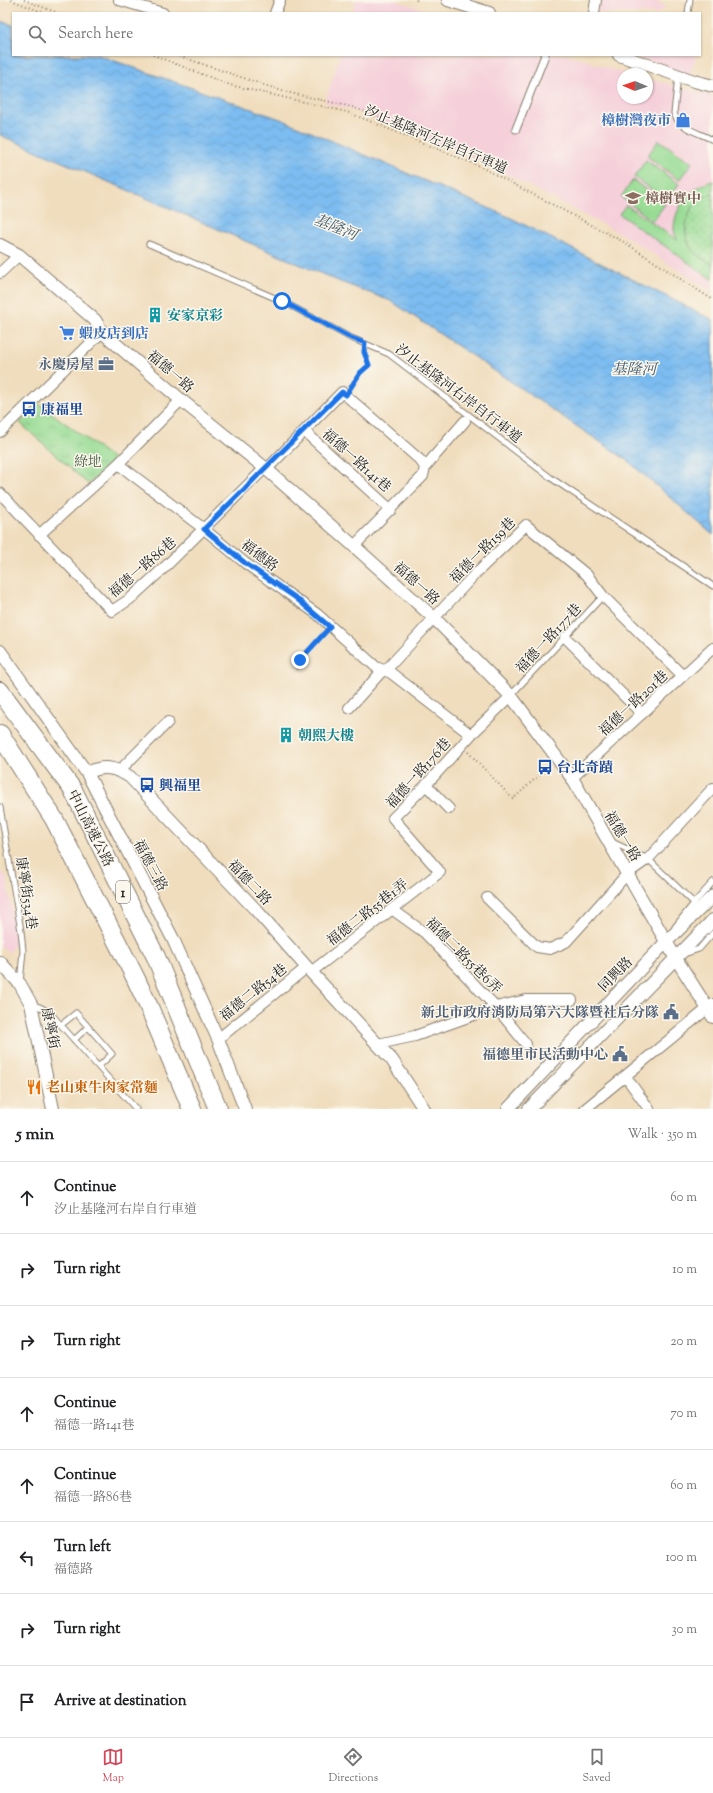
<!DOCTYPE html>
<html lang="en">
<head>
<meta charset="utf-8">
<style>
	body { margin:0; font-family:"Sorts Mill Goudy","Noto Serif TC",serif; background:#f6f6f6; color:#202124 }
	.compass { position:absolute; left:617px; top:68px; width:36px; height:36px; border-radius:50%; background:#fff; box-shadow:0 1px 3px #0004; rotate:272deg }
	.stop { position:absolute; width:12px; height:12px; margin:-9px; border:3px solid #1a73e8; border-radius:50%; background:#fff }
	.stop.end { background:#1a73e8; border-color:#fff; box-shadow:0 1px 4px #0008 }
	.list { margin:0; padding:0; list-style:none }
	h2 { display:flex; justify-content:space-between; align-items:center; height:52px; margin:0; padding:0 16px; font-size:17px }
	h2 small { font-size:13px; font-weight:400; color:#757577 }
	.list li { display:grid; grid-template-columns:26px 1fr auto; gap:12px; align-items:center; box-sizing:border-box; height:72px; padding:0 16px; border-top:1px solid #e0e0e0 }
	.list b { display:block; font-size:15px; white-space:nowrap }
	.list p { margin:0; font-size:13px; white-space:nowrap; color:#757577 }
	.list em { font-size:13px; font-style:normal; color:#757577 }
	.icon { flex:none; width:22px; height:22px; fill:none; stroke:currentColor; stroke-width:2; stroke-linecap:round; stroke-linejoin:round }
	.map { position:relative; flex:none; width:713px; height:1109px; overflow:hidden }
	.search { position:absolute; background:#fff; box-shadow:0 1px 3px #0004; left:12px; right:12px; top:12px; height:44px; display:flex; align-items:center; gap:10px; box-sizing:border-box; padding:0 14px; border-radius:0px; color:#757577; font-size:15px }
	.sheet { height:628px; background:#fff }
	nav { display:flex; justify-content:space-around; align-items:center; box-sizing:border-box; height:56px; border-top:1px solid #e0e0e0; background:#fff; font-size:11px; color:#757577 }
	nav a { display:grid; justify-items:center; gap:2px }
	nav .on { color:#d1495b }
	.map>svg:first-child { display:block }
	.built { fill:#f5cfda }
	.grass { fill:url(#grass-dots); stroke:#597c58 }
	.park { fill:url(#park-tufts); stroke:#597c58 }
	.garden { fill:#96db93; stroke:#597c58 }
	.water { fill:url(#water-waves); stroke:#4c6c86 }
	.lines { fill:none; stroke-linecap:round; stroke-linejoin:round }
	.service-casing { stroke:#867c6c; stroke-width:7 }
	.pedestrian-casing { stroke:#867c6c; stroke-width:9 }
	.minor-casing { stroke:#867c6c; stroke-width:12 }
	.tertiary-casing { stroke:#867c6c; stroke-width:14 }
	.motorway-casing { stroke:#867c6c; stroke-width:20 }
	.path { stroke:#867c6c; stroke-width:2; stroke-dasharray:1 3; stroke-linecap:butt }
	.service { stroke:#fff; stroke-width:5 }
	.pedestrian { stroke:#fff; stroke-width:7 }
	.minor { stroke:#fff; stroke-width:10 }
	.tertiary { stroke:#fff; stroke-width:12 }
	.motorway { stroke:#fff; stroke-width:18 }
	.route { stroke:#1a73e8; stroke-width:5 }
	.labels { text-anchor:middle; stroke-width:3; stroke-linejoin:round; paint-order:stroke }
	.shield { fill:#fbf7ec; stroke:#5f5e5a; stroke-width:1 }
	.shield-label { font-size:13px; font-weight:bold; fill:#1c1c1c }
	.shop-label { font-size:14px; font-weight:bold; fill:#366cbe; stroke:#fbf7ec; text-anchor:end }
	.street-label { font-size:14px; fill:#1c1c1c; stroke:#fbf7ec }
	.education-label { font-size:14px; font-weight:bold; fill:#785e54; stroke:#fbf7ec; text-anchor:start }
	.culture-label { font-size:14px; font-weight:bold; fill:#0d838f; stroke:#fbf7ec; text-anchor:start }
	.service-label { font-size:14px; font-weight:bold; fill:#4e5e75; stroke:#fbf7ec; text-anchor:end }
	.transit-label { font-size:14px; font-weight:bold; fill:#164399; stroke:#fbf7ec; text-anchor:start }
	.park-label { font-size:14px; fill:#475f46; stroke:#fbf7ec }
	.food-label { font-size:14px; font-weight:bold; fill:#c56008; stroke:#fbf7ec; text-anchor:start }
	.water-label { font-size:15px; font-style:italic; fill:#425c71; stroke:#fbf7ec }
</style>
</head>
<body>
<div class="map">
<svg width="713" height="1109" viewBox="0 0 713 1109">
	<defs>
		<pattern id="grass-dots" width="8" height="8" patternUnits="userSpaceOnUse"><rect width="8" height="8" fill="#96db93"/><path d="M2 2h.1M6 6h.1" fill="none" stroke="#81bb7e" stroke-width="1.8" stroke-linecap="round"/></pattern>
		<pattern id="park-tufts" width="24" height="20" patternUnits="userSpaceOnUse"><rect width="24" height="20" fill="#96db93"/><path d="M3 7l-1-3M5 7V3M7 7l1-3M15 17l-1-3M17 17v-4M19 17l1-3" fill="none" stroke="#81bb7e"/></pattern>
		<pattern id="water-waves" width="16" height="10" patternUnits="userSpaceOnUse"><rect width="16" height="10" fill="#7cbcf0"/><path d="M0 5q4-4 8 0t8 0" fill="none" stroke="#6ba1cd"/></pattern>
	</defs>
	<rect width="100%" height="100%" fill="#fbf7ec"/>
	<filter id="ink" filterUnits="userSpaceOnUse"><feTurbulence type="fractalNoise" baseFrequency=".025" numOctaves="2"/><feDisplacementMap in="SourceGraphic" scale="8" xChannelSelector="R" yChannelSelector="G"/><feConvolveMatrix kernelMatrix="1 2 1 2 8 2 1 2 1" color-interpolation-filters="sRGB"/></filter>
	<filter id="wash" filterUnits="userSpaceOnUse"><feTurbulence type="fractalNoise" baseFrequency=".012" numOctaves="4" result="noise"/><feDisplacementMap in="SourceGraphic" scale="16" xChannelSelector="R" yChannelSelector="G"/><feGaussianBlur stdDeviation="0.9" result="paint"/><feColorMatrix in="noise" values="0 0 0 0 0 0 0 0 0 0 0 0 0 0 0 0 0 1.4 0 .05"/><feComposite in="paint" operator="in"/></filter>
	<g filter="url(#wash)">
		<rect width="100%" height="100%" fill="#f0ddbd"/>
		<!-- built -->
		<path class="built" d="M356,0H392L437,13H352Z
			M600,0H655L666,7L658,13H598Z
			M340,55H570L612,70L628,74H623V98H647V79L713,96V292L625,236L480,160L350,109L325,103Z
			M632,55H696L690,75Z
			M0,871L6,877L17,941L8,953L0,945Z"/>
		<!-- grass -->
		<path class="grass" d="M713,194V265C707,261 697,256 693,251C677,232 689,197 713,194Z"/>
		<!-- park -->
		<path class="park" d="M38,403L115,460L88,484L20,423Z"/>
		<!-- garden -->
		<path class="garden" d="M659,140L692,163L679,180L647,156Z
			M646,160L679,184L667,201L634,177Z
			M633,180L665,204L653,221L621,197Z
			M713,181V194C689,197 677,232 693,251C697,256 707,261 713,265V280L619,214L626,205L677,240C676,237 674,232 674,229C674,207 692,186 713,181Z"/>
		<!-- water -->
		<path class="water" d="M0,21L13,25V55H98L283,120L507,216L713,320V535L627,460L391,301L338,281L0,135Z"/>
	</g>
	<g filter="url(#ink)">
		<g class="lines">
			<defs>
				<path id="service" d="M688,13L690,0
					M678,76L674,113C678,128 700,133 713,140
					M149,244L282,301L349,337L389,354L551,478L713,586
					M511,695L603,596
					M0,807L21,931L23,951L20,983
					M612,842L648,859L694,903
					M675,927L694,903L713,882
					M684,954L699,949L713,933
					M32,1004L42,1008L51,1014L136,1109
					M61,1025L76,1013L112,1054L99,1066
					M74,1040L88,1027"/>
				<path id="pedestrian" d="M516,129L545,55"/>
				<path id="minor" d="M119,0L163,13
					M275,13L280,0
					M594,13L596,0
					M0,273L19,255
					M304,431L391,510
					M0,432L102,332
					M118,464L204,529L245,563L317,614L376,667L391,673L471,735
					M425,467L465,421
					M266,470L342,392L420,460L425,467L423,476L354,546
					M0,493L112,611L130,599L165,567L265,468
					M39,535L118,464L181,400
					M565,637L642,714
					M385,671L476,573L526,525L587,575L603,596L683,676
					M349,708L383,670
					M120,770L168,722
					M572,778L713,648
					M426,785L449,809
					M487,898L537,947L550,949L566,942L628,873L648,859L713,788
					M393,910L425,933L496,1007L526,1044
					M311,972L440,872L393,818L426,785L471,735L511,696
					M218,1039L306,968
					M378,1044L415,1036L496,1007L526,1000H572
					M626,1077L649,1109
					M585,1109L713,1004"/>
				<path id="tertiary" d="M448,0L489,13
					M619,55L694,81L713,86
					M0,245L19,255L95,320L102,332L181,400L265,468L354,546L435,619L511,696L572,778L675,957L713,1017
					M0,651L87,773L173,939L218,1039L245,1109
					M87,773C103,765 115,767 130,777L256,910L311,972L392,1060L424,1109
					M0,962L20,984L31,1004L53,1109
					M508,1109L667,941L713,896
					M529,1109L713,920"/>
				<path id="motorway" d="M0,691L73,790L156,957L218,1109
					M0,734L54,819L134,975L149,1007L192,1109"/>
			</defs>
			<!-- service casing -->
			<use href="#service" class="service-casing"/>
			<!-- pedestrian casing -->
			<use href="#pedestrian" class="pedestrian-casing"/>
			<!-- minor casing -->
			<use href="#minor" class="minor-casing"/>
			<!-- tertiary casing -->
			<use href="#tertiary" class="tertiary-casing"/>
			<!-- motorway casing -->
			<use href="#motorway" class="motorway-casing"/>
			<!-- path -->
			<path class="path" d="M11,0L45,13
				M24,0L58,13
				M416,0L418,1
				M153,55L230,85L347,112L477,165L624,242L713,300
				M176,55L282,91L352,107L385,119L382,126
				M350,385L359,373L369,365L365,352
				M297,670L300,660L324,633
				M468,752L513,799L549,766"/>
			<!-- service -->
			<use href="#service" class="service"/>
			<!-- pedestrian -->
			<use href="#pedestrian" class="pedestrian"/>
			<!-- minor -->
			<use href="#minor" class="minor"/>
			<!-- tertiary -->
			<use href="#tertiary" class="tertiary"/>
			<!-- motorway -->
			<use href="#motorway" class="motorway"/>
		</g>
	</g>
	<g class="lines" filter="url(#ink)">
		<!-- route -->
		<path class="route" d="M282,301L349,337L365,343L364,352L369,365L360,373L346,395L342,392L204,529L245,563L296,598L330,627L300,660"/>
	</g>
	<!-- icons -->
	<defs>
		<symbol id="shop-bare" viewBox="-9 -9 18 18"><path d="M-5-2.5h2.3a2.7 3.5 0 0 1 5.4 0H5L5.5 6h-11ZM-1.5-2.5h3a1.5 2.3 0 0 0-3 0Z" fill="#3f7fe0" stroke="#fbf7ec" stroke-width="2.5" paint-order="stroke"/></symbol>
		<symbol id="school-bare" viewBox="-9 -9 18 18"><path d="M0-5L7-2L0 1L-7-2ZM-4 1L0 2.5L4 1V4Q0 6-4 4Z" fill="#8d6e63" stroke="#fbf7ec" stroke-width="2.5" paint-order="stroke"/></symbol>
		<symbol id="building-bare" viewBox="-9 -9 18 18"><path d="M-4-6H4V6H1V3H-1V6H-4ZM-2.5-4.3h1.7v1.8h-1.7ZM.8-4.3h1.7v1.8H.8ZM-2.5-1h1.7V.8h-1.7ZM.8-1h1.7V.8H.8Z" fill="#0f9aa8" stroke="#fbf7ec" stroke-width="2.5" paint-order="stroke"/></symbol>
		<symbol id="supermarket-bare" viewBox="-9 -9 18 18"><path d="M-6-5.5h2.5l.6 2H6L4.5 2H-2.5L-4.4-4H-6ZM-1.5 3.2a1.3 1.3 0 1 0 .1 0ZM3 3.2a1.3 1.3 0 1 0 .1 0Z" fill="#3f7fe0" stroke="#fbf7ec" stroke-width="2.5" paint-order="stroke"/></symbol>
		<symbol id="office-bare" viewBox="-9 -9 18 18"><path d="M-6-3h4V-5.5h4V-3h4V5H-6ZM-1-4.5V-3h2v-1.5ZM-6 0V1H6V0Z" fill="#5c6f8a" stroke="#fbf7ec" stroke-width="2.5" paint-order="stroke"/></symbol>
		<symbol id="bus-bare" viewBox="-9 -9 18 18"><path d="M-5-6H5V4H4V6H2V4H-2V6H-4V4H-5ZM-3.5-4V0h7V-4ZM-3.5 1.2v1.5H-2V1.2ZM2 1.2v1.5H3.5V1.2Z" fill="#1a4fb4" stroke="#fbf7ec" stroke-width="2.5" paint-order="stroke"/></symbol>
		<symbol id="civic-bare" viewBox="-9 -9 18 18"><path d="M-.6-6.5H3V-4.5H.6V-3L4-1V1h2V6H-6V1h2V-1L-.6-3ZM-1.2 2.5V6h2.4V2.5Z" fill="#5c6f8a" stroke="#fbf7ec" stroke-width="2.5" paint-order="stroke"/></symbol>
		<symbol id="restaurant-bare" viewBox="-9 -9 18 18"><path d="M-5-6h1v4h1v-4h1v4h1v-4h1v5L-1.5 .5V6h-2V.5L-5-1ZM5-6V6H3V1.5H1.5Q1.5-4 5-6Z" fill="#e8710a" stroke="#fbf7ec" stroke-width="2.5" paint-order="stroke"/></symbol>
	</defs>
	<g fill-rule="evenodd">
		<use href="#shop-bare" x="672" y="109" width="22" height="22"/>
		<use href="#school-bare" x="622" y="187" width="22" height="22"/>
		<use href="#building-bare" x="144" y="304" width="22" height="22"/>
		<use href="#supermarket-bare" x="56" y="322" width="22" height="22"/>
		<use href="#office-bare" x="95" y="353" width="22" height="22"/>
		<use href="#bus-bare" x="18" y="398" width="22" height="22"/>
		<use href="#building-bare" x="275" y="724" width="22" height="22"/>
		<use href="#bus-bare" x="534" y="756" width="22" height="22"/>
		<use href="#bus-bare" x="136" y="774" width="22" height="22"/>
		<use href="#civic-bare" x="660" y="1001" width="22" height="22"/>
		<use href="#civic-bare" x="609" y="1043" width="22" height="22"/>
		<use href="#restaurant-bare" x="23" y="1076" width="22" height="22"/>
	</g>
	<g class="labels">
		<!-- shield labels -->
		<rect class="shield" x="116" y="881" width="14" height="22" rx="3"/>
		<g class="shield-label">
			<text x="123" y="897">1</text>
		</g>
		<!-- shop labels -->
		<g class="shop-label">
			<text x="671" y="125">樟樹灣夜市</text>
			<text x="79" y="338" text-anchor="start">蝦皮店到店</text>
		</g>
		<!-- street labels -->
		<g class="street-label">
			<text transform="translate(436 139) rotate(23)" y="5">汐止基隆河左岸自行車道</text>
			<text transform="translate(171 371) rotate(41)" y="5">福德一路</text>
			<text transform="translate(459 393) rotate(37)" y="5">汐止基隆河右岸自行車道</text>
			<text transform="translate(357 460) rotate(42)" y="5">福德一路141巷</text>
			<text transform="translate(482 550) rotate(-45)" y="5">福德一路159巷</text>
			<text transform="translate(260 555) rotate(37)" y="5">福德路</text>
			<text transform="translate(142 567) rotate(-41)" y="5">福德一路86巷</text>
			<text transform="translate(417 583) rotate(42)" y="5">福德一路</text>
			<text transform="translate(548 638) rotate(-47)" y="5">福德一路177巷</text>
			<text transform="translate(633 703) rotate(-43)" y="5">福德一路201巷</text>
			<text transform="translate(418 773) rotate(-48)" y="5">福德一路176巷</text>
			<text transform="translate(91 828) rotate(63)" y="5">中山高速公路</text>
			<text transform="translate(623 836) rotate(59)" y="5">福德一路</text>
			<text transform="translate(151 865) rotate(62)" y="5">福德三路</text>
			<text transform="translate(250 882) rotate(47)" y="5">福德二路</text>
			<text transform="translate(27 893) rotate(81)" y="5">康寧街534巷</text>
			<text transform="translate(367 912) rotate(-38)" y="5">福德二路55巷1弄</text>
			<text transform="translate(464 955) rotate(45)" y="5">福德二路55巷6弄</text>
			<text transform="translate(615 974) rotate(-46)" y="5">同興路</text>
			<text transform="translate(253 992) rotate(-39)" y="5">福德二路54巷</text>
			<text transform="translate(51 1028) rotate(78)" y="5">康寧街</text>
		</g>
		<!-- education labels -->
		<g class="education-label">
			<text x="645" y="203">樟樹實中</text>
		</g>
		<!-- culture labels -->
		<g class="culture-label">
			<text x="167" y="320">安家京彩</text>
			<text x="298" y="740">朝熙大樓</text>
		</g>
		<!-- service labels -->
		<g class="service-label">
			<text x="94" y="369">永慶房屋</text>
			<text x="659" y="1017">新北市政府消防局第六大隊暨社后分隊</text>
			<text x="608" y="1059">福德里市民活動中心</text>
		</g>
		<!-- transit labels -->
		<g class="transit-label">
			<text x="41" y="414">康福里</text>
			<text x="557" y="772">台北奇蹟</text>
			<text x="159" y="790">興福里</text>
		</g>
		<!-- park labels -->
		<g class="park-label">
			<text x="88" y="466">綠地</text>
		</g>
		<!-- food labels -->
		<g class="food-label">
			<text x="46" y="1092">老山東牛肉家常麵</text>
		</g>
		<!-- water labels -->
		<g class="water-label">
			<text transform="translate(336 227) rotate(22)" y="5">基隆河</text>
			<text x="634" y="374">基隆河</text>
		</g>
	</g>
</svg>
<svg class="compass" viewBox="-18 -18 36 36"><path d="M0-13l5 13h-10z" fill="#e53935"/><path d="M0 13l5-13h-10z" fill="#757577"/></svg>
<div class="stop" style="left:282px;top:301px"></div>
<div class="stop end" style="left:300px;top:660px"></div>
<div class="search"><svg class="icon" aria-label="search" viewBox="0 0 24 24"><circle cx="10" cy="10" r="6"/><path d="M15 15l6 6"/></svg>Search here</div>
</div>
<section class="sheet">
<h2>5 min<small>Walk · 350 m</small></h2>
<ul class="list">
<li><svg class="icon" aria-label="ahead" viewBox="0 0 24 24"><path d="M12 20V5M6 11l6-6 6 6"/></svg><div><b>Continue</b><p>汐止基隆河右岸自行車道</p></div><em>60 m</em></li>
<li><svg class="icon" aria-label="right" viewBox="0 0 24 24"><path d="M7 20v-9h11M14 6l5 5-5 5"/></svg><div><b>Turn right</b></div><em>10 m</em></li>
<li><svg class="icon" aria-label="right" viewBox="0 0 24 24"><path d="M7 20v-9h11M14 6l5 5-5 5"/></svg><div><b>Turn right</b></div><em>20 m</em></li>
<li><svg class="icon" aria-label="ahead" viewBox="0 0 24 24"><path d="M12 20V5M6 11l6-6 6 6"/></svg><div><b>Continue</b><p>福德一路141巷</p></div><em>70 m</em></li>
<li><svg class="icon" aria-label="ahead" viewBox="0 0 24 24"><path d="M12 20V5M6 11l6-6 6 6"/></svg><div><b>Continue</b><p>福德一路86巷</p></div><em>60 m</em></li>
<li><svg class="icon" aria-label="left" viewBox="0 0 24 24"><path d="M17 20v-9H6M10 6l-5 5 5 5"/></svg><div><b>Turn left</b><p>福德路</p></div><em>100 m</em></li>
<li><svg class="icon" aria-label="right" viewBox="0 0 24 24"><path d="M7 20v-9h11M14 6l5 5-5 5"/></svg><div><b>Turn right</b></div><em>30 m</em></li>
<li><svg class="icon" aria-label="arrive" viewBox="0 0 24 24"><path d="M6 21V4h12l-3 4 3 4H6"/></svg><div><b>Arrive at destination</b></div></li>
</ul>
</section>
<nav>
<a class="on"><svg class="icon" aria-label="map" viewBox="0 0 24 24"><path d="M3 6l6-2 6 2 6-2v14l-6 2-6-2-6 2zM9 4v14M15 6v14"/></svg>Map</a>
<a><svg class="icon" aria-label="directions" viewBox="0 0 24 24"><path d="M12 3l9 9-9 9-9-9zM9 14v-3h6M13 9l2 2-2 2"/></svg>Directions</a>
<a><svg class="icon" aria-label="saved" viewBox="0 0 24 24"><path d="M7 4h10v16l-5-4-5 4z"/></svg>Saved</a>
</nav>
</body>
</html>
